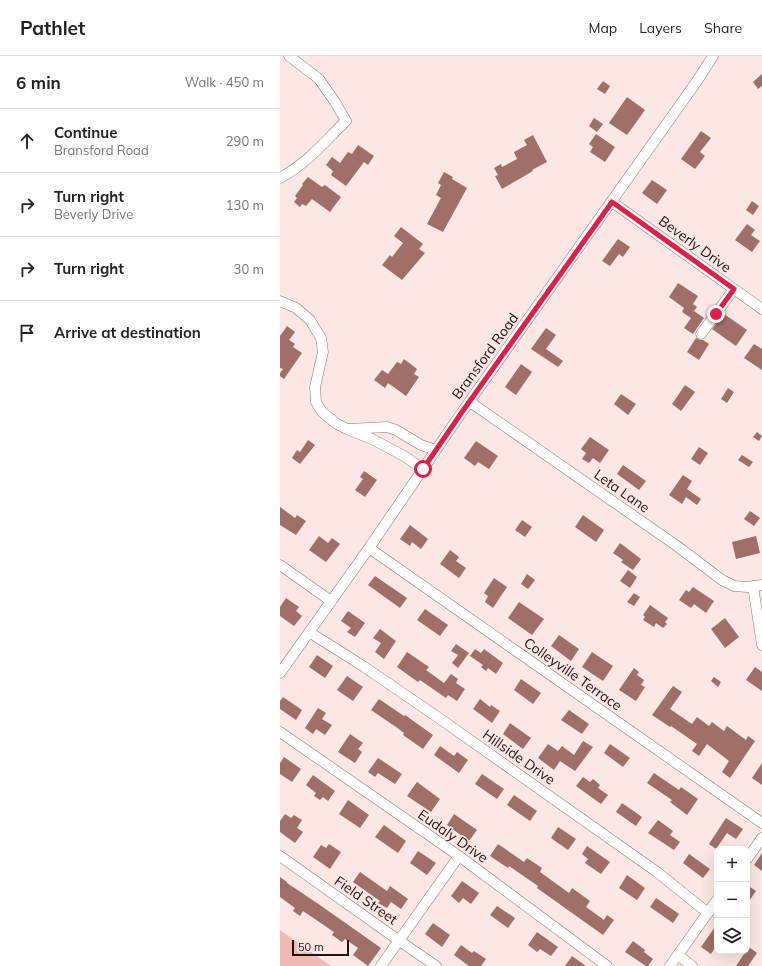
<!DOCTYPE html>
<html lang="en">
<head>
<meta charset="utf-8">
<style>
	body { margin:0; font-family:Mulish,sans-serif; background:#f2f2f2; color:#222 }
	.controls { position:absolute; right:12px; bottom:12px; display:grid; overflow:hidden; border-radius:8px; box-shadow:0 4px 16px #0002 }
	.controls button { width:36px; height:36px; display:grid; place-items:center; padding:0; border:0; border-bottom:1px solid #e0e0e0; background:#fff; color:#222; font:20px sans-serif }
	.scale { position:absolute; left:12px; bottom:10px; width:57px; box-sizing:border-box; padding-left:4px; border:2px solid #1c1412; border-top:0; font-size:11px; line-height:14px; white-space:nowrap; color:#1c1412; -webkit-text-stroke:3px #fce7e4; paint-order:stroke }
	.stop { position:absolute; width:12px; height:12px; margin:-9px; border:3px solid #e11d48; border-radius:50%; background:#fff }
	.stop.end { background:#e11d48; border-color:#fff; box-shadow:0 1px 4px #0008 }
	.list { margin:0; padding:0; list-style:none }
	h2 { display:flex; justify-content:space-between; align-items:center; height:52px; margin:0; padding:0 16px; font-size:17px }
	h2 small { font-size:13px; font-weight:400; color:#767676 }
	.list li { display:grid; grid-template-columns:26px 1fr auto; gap:12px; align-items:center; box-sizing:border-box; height:64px; padding:0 16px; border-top:1px solid #e0e0e0 }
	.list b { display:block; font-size:15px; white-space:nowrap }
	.list p { margin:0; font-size:13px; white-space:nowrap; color:#767676 }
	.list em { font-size:13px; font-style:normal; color:#767676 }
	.icon { flex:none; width:22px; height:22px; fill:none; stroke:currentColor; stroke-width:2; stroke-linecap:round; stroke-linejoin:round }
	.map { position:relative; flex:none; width:482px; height:910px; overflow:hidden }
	header { display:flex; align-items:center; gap:24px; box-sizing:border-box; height:56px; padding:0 20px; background:#fff; border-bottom:1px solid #e0e0e0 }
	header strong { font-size:19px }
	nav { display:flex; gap:22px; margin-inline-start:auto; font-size:14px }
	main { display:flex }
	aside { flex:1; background:#fff }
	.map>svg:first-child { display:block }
	.green { fill:#f0bbb4 }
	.building { fill:#9f6f68 }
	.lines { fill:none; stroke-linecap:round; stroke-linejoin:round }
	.minor-casing { stroke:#8c7672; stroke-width:11 }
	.minor { stroke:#fff; stroke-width:10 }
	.route { stroke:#e11d48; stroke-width:5 }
	.labels { text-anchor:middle; stroke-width:3; stroke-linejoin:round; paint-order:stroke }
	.street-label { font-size:14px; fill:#1c1412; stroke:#fce7e4 }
</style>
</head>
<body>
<header>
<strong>Pathlet</strong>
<nav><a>Map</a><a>Layers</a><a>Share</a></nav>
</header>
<main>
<aside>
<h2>6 min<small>Walk · 450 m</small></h2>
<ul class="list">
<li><svg class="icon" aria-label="ahead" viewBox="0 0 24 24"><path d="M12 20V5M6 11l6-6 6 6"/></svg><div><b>Continue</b><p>Bransford Road</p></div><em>290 m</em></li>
<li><svg class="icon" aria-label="right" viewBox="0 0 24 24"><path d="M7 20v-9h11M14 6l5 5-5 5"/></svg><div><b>Turn right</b><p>Beverly Drive</p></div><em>130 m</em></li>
<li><svg class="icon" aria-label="right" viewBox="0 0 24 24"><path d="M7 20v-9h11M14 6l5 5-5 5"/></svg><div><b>Turn right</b></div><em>30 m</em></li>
<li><svg class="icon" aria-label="arrive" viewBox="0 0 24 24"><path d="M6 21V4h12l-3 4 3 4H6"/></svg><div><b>Arrive at destination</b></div></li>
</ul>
</aside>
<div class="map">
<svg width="482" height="910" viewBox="0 0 482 910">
	<rect width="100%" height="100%" fill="#fce7e4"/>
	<!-- green -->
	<path class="green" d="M0,874L51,910H0Z"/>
	<!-- building -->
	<path class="building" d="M482,18V30L478,33L473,26Z
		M323,25L330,30L325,38L317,33Z
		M347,41L365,54L347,79L329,67Z
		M314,62L323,68L317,76L309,70Z
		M421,75L431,82L420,96L425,100L415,113L401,103Z
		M316,78L335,91L325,106L310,96L313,91L309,88Z
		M253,79L267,106L252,114L253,115L222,133L215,120L218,119L214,112L221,108L222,111L237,103L234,96L247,89L244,84Z
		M78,89L94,100L88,109L84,106L66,130L51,119L53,115L46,109L52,101L60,107L68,96L72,98Z
		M164,116L173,121L172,123L187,132L163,176L147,168L161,142L156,139L161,129L158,127Z
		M28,121L42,131L45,129L61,141L50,156L32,143L26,150L22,148L20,151L14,146L17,142L15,140L23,129L22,128Z
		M372,124L387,134L377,148L362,137Z
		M472,145L479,150L473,159L466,154Z
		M467,168L475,174L471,179L480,185L472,196L455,184Z
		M121,171L143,188L139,193L145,197L122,224L102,209L110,199L112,201L123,187L114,180Z
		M338,183L350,191L343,201L339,198L330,210L322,205Z
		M398,227L418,240L413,248L417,251L414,255L424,262L413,278L404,272L411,262L402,256L404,252L389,241Z
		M444,258L467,274L456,290L432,273Z
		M7,270L15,276L9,284L15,288L13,291L22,297L4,323L0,320V317L3,313L0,312V280Z
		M266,272L276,279L266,293L283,305L278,311L251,293Z
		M416,282L420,284H423L429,288L419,304L407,296Z
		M474,288L482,293V314L464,302Z
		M124,303L137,313L134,318L139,321L126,340L108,327L105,332L94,324L102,314L108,318L117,306L121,308Z
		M241,308L252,316L236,339L225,331Z
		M405,329L415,336L401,355L392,348Z
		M448,332L454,336L447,347L441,343Z
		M341,338L356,348L348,359L334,348Z
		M477,376L482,380L479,385L473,381Z
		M310,381L329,394L320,407L313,402L309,407L302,403L306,397L301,393Z
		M28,384L35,389L20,408L12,402L17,394L20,396Z
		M196,385L218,400L209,413L198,406L195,410L184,402Z
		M419,391L428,397L420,409L411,403Z
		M462,399L473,406L469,411L458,404Z
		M343,409L366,425L359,434L337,418Z
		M84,415L97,424L85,441L75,434L83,423L80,421Z
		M403,419L412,425L407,433L421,443L417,449L406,441L402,448L389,439Z
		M0,451L15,462L17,459L26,465L16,479L0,469Z
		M470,455L480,462L474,470L464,463Z
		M303,459L324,474L316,486L295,471Z
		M242,464L252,471L245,481L235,474Z
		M130,469L148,483L141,493L132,486L130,490L120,483Z
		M39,480L48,487L52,482L60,488L46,506L29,494Z
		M476,480L480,497L456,503L452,486Z
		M340,487L361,503L353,514L341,506L343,504L333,497Z
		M170,494L179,501L176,505L186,512L179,522L160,508Z
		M348,514L357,521L350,532L340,525Z
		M247,518L255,524L248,533L241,528Z
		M95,520L127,542L120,552L88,529Z
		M214,522L227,531L213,552L205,546L208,540L204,537Z
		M413,531L434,545L426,557L414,548L411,552L399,544L406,534L409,536Z
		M354,537L360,541L354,550L347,546Z
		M6,542L19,551L16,555L22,560L14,570L0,560V551Z
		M239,546L264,563L252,579L228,562Z
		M370,549L388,562L385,566L387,568L383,572L376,567L374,571L363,564L365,561L363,559Z
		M145,553L168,569L160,580L137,564Z
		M68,555L85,567L75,581L67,576L71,572L61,565Z
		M445,562L459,581L445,592L431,573Z
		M100,573L116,585L104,603L95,596L101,587L93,582Z
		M279,579L299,593L291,605L271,590Z
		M176,588L189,597L178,612L172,607L178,599L171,595Z
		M195,593L201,597L204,593L223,607L216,618L208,612L206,615L201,611L203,609L190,600Z
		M127,596L149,611L146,614L164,627L171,618L178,623L176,627L185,633L177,645L168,639L166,642L140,624L138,626L117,611Z
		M312,596L333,610L323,625L302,611Z
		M37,599L53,610L45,622L29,611Z
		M475,611L482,616V635L466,624Z
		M354,612L359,616L357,619L364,624L361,629L365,631L356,645L339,634Z
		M67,620L83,631L73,645L57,634Z
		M434,621L441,626L438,631L431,625Z
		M241,623L261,637L253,648L234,634Z
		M393,630L402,636L390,653L412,668L417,661L429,670L432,666L444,675L447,670L466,684L468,680L475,685L450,722L442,716L449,705L427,688L419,700L412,695L417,688L391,670L390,671L372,659Z
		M3,641L22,654L16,664L0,653V645Z
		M99,643L124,660L125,659L153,679L143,693L123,679L124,677L116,671L91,654Z
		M200,643L210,651L211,649L220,655L212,667L193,653Z
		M38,652L46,657L42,663L52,669L45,679L36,673L33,678L25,672Z
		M289,654L309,668L302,678L281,664Z
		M230,667L251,682L243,693L223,678Z
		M70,678L83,687L78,693L82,696L75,707L58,696Z
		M303,685L313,691L295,715L280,705L274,714L258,702L268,688L278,695L282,690L294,699Z
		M330,688L350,702L343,711L324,697Z
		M160,690L174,700L177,696L188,704L179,717L154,699Z
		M4,701L21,713L12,726L0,718V707Z
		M98,702L122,718L115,728L98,717L95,721L88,716Z
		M482,707V729L472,722Z
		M374,717L399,734L401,731L418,743L407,759L390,746L392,744L367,727Z
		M202,718L224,733L217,743L195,728Z
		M33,719L55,735L48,745L43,741L40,744L34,740L36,737L26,729Z
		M303,721L310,726L313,723L320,729L318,732L328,739L321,748L296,730Z
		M137,726L160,743L151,756L127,740Z
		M234,739L257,755L250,765L227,749Z
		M68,744L89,759L80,772L59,758Z
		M342,747L362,761L356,770L336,756Z
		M5,758L11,762L14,759L22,764L17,772L23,776L15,787L0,776V765Z
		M174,758L197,774L189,785L167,769Z
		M446,762L463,773L456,783L447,777L436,793L429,788Z
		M378,764L393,775L390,779L400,786L394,794L368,777Z
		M104,769L126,785L118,797L95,781Z
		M278,771L296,783L288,794L271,782Z
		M49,788L61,796L50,813L33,801L41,789L46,792Z
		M218,788L244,806L247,802L262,812L260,816L289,837L292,832L310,845L306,851L324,864L327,859L334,864L323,879L257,832L258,830L229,810L228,812L210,800Z
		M307,790L330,806L321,818L305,807L308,803L302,798Z
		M138,795L156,807L147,819L130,807Z
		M482,797V815L474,809Z
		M409,798L430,813L423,822L403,807Z
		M80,816L107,835L110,830L128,843L121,853L111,846L107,852L98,847L100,845L73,826Z
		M347,819L365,832L357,844L339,832Z
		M0,821L7,826V827L37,847L101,892L88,910L73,899L78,892L65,883L62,886L52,879L54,876L23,855L20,860L13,855L15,852L0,841Z
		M182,825L199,837L191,848L183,842L179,847L171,840Z
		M467,829L476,835L467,848Z
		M376,842L399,858L393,867L370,851Z
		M217,850L235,862L228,872L210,859Z
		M153,867L170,879L162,891L145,878Z
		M437,868V889L431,898L421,891Z
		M257,876L278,891L271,900L260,893L257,896L248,889Z
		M353,885L365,894L364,896L373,903L368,910H366L345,896Z
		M181,889L192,897L194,895L206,903L201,910H189L174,899Z
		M469,891L477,897L468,910H456L466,895H467Z
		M292,900L306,910H285Z"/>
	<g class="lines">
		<defs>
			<path id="minor" d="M0,122C28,107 44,86 66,65L55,46L39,23L9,0
				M332,146L482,253
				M0,245L16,252L30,264L41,282L43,296L35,331L36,346L42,356L57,368L67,373L92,383L124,400L143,413
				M421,278L454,233
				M190,346L397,490L442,524L454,530L467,531L482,529
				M69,373L107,371L116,374L141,389L156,394
				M89,492L482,767
				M0,509L51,545
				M473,530L482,589
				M29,576L83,610L156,660L377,816L428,857
				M0,617L89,492L182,356L417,25L433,0
				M0,676L179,800L327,910
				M0,800L114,881L156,910
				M467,803L482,782
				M398,899L412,910
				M101,910L179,800
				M390,910L437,844"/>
		</defs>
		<!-- minor casing -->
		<use href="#minor" class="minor-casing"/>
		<!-- minor -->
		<use href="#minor" class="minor"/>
	</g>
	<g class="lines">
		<!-- route -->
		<path class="route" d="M143,413L182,356L332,146L454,233L436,258"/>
	</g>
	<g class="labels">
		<!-- street labels -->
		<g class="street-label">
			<text transform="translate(415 188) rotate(36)" y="5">Beverly Drive</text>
			<text transform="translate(205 300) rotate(-54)" y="5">Bransford Road</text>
			<text transform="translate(342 435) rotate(35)" y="5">Leta Lane</text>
			<text transform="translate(293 618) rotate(35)" y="5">Colleyville Terrace</text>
			<text transform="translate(239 701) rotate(35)" y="5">Hillside Drive</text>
			<text transform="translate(173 780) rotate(35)" y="5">Eudaly Drive</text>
			<text transform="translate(86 844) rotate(35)" y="5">Field Street</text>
		</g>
	</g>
</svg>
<div class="controls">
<button>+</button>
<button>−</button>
<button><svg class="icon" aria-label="layers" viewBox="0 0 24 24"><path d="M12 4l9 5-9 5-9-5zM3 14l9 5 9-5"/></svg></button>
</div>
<div class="scale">50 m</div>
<div class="stop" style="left:143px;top:413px"></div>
<div class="stop end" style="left:436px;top:258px"></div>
</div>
</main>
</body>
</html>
